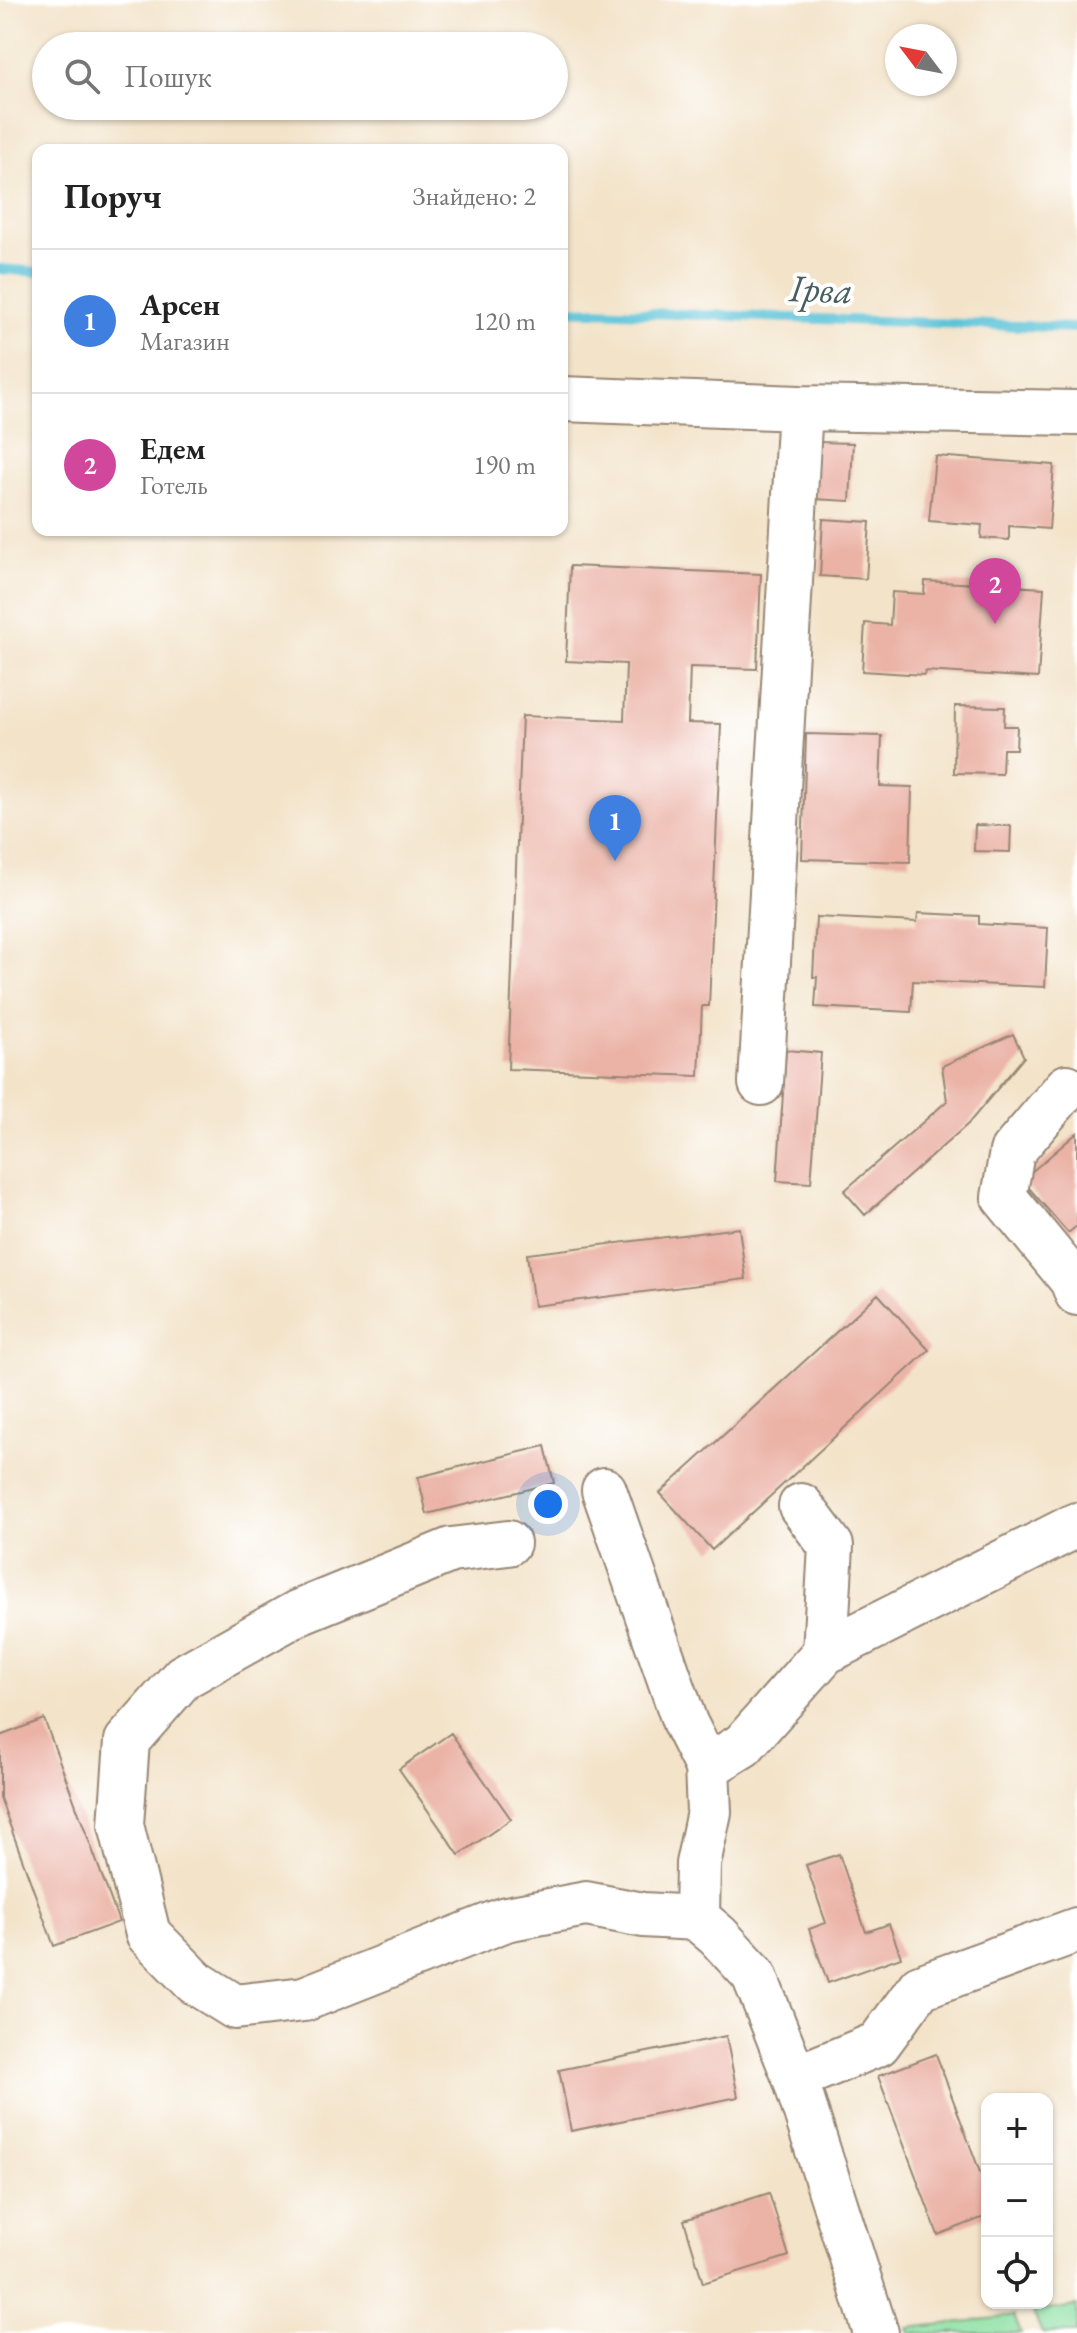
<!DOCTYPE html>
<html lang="uk">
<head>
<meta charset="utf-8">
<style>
	body { margin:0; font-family:"EB Garamond",serif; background:#f2f2f2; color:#222 }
	.controls { position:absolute; right:24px; bottom:24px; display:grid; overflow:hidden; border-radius:16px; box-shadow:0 2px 6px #0004 }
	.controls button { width:72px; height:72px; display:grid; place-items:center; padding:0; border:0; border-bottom:2px solid #e0e0e0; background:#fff; color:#222; font:40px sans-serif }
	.compass { position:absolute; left:885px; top:24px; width:72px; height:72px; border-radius:50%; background:#fff; box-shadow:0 2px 6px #0004; rotate:302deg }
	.you { position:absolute; left:548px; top:1504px; width:28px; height:28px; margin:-20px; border:6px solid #fff; border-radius:50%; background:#1a73e8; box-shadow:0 0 0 12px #1a73e833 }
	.badge { display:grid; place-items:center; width:52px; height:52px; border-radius:50%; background:#1a73e8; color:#fff; font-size:26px; font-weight:700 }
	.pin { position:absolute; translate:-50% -66px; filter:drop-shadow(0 2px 4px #0008) }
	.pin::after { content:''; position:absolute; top:42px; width:28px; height:24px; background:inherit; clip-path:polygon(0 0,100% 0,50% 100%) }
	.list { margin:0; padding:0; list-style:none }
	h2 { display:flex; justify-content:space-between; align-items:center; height:104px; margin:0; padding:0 32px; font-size:34px }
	h2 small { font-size:26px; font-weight:400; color:#767676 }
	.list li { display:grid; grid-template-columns:52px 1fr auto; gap:24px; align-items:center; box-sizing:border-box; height:144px; padding:0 32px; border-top:2px solid #e0e0e0 }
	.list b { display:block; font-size:30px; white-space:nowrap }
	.list p { margin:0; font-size:26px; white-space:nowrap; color:#767676 }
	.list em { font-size:26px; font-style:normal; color:#767676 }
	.icon { flex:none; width:44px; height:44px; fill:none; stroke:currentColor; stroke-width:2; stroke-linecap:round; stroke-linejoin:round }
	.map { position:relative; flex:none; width:1077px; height:2333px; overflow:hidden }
	.search { position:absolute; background:#fff; box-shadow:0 2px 6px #0004; left:32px; top:32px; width:536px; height:88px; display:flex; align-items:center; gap:20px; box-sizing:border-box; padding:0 28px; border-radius:44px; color:#767676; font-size:30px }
	.panel { position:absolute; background:#fff; box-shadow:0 2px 6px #0004; left:32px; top:144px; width:536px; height:392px; border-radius:16px }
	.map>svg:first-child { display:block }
	.green { fill:#8adfa1; stroke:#628460; stroke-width:2 }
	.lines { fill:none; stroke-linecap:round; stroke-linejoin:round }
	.stream { stroke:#5cc3d8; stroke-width:10 }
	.building { fill:#ebb2a6 }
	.minor-casing { stroke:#978674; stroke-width:48 }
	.minor { stroke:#fff; stroke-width:44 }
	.labels { text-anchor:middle; stroke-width:8; stroke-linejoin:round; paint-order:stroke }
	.water-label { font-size:38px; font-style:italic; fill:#47605f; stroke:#fff }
</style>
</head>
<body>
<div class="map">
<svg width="1077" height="2333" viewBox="0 0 1077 2333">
	<rect width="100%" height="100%" fill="#fff"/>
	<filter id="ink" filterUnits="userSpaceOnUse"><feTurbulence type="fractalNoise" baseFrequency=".0125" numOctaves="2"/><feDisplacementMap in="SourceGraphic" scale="16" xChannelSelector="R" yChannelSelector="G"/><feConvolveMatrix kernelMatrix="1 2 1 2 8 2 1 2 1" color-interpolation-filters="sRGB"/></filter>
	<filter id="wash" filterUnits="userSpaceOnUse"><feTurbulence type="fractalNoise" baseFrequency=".006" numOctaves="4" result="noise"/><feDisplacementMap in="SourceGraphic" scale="32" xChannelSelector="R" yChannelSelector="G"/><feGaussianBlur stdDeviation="1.8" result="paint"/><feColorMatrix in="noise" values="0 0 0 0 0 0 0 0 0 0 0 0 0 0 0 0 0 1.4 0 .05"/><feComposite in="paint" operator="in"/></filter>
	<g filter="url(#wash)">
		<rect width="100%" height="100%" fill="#f3e3c9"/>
		<!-- green -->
		<path class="green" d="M1077,2306V2333H1042L1033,2312Z
			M1014,2316L1021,2333H910L908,2328Z"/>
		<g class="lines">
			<!-- stream -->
			<path class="stream" d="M0,269L38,272
				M562,310L1077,328"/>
		</g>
		<g id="blocks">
			<!-- building -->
			<path class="building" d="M816,442L853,443L850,501L814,499Z
				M935,456L1054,465L1049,529L1009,526V540L981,538L982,525L929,521Z
				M823,519L870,522L866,579L820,576Z
				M570,566L761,574L757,669L690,667L688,723L721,724L709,1006H702L699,1076L508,1069L522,716L624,720L626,664L566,661Z
				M925,581L1044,588L1038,678L925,671L924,675L862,671L865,623L890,625L892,592L924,594Z
				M955,706L1005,707L1004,726H1017L1016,749H1003L1002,774L954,773Z
				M806,734L882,736L880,786L912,787L910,862L802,859Z
				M975,825L1011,826L1010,852L974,851Z
				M918,913L979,916V924L1048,928L1045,987L913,981L911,1012L815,1007L817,977H813L816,917L917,922Z
				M1013,1034L1024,1057L968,1124L865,1215L844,1191L947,1101L942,1066Z
				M786,1050L821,1053L811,1183L777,1181Z
				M1077,1133V1226L1068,1233L1022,1180Z
				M739,1228L746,1279L534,1306L527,1254Z
				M878,1294L929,1350L712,1550L660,1493Z
				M545,1446L554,1483L427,1514L418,1477Z
				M44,1719L119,1922L54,1946L0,1798V1736Z
				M451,1733L511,1819L459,1855L399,1769Z
				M839,1854L866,1932L889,1924L901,1957L828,1983L809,1929L826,1923L806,1865Z
				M726,2036L738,2097L571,2131L559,2070Z
				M936,2054L987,2191V2216L938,2235L878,2076Z
				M769,2193L789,2256L703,2283L684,2220Z"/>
		</g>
	</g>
	<g filter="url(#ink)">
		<use href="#blocks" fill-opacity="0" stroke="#978674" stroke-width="2"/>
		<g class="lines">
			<defs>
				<path id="minor" d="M562,399L800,408
					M761,1083L800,408L1077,413
					M1067,1087L1012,1152L1004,1197L1072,1280L1077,1293
					M604,1490L685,1723L707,1767L709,1812L698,1864L697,1918
					M801,1506L831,1546L825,1652
					M508,1543L451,1550L299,1612L183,1677L127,1741L121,1825L148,1934L195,1982L235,2007L304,1999L506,1919L586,1904L643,1915L697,1918L718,1936L754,1975L795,2078L876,2333
					M707,1767L743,1745L825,1652L1077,1525
					M795,2078L878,2044L920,1987L1077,1930"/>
			</defs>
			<!-- minor casing -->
			<use href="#minor" class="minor-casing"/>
			<!-- minor -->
			<use href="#minor" class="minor"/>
		</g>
	</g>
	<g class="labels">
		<!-- water labels -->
		<g class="water-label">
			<text transform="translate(821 289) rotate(2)" y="13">Ірва</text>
		</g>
	</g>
</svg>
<div class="controls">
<button>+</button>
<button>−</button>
<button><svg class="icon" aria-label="locate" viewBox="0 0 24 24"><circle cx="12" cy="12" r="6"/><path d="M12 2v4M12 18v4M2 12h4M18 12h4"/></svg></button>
</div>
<svg class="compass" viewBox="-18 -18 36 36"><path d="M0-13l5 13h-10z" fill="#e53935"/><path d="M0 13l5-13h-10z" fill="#767676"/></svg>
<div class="you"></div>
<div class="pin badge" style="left:615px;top:861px;background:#3f7fe0">1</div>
<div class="pin badge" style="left:995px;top:624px;background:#d1479c">2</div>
<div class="search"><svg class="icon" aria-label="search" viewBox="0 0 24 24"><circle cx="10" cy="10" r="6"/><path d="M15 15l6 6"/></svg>Пошук</div>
<section class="panel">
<h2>Поруч<small>Знайдено: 2</small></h2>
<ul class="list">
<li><span class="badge" style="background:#3f7fe0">1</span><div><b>Арсен</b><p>Магазин</p></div><em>120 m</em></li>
<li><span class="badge" style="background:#d1479c">2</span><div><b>Едем</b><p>Готель</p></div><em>190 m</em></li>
</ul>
</section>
</div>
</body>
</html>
